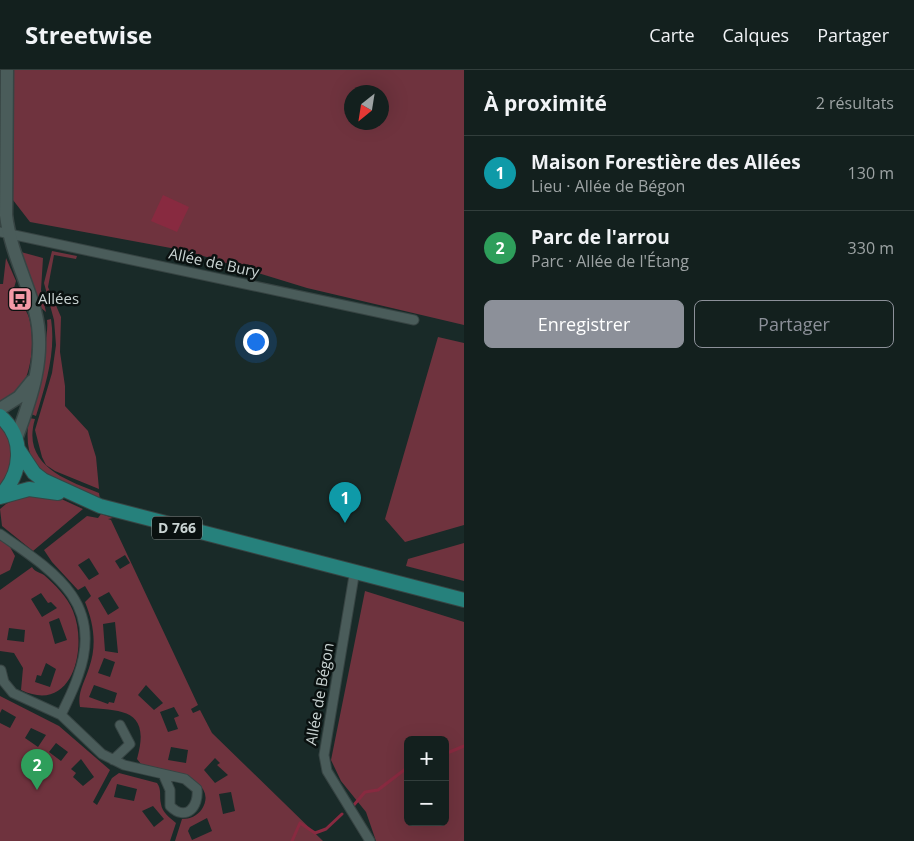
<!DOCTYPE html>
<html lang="fr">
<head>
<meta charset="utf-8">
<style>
	body { margin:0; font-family:"Open Sans",sans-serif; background:#202d2b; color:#f1f3f6 }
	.controls { position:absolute; right:15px; bottom:15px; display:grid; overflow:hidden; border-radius:8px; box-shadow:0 5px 20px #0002 }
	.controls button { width:45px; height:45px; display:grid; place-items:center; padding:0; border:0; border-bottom:1px solid #323e3c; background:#13201e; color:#f1f3f6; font:25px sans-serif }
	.compass { position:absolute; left:344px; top:15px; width:45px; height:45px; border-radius:50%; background:#13201e; box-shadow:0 5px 20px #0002; rotate:210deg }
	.you { position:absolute; left:255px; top:271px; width:18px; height:18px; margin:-12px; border:4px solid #fff; border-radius:50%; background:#1a73e8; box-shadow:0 0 0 8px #1a73e833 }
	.badge { display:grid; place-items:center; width:32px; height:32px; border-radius:50%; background:#8c9099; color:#fff; font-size:16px; font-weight:700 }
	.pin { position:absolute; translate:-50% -41px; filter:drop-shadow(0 1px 2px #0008) }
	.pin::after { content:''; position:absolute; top:26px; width:18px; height:15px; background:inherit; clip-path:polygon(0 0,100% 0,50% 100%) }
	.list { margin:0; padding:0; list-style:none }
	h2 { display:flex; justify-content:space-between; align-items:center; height:65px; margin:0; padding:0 20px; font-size:21px }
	h2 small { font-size:16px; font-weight:400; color:#9da3a4 }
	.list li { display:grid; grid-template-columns:32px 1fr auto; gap:15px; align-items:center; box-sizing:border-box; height:75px; padding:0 20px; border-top:1px solid #323e3c }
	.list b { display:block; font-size:19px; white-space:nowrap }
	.list p { margin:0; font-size:16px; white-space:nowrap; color:#9da3a4 }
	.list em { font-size:16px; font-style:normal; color:#9da3a4 }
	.actions { display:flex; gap:10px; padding:15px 20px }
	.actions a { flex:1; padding:11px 0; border:1px solid #8c9099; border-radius:8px; text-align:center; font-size:18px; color:#8c9099 }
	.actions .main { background:#8c9099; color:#fff }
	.map { position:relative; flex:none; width:464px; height:771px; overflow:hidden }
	header { display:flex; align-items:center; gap:30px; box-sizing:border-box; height:70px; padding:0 25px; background:#13201e; border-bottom:1px solid #323e3c }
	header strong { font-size:24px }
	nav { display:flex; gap:28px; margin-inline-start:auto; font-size:18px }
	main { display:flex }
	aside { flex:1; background:#13201e }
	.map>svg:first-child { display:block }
	.green { fill:#6f333e; fill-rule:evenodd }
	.water { fill:#882a40 }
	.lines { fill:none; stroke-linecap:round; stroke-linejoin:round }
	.stream { stroke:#882a40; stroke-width:3 }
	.street-casing { stroke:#374443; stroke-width:11 }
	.secondary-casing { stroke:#374443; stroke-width:15 }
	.primary-casing { stroke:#374443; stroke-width:16 }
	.street { stroke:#4a5c5a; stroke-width:9 }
	.secondary { stroke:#4a5c5a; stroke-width:12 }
	.primary { stroke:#26817c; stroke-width:14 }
	.labels { text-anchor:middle; stroke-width:5; stroke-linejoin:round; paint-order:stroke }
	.shield { fill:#0a1110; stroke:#909a98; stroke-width:1 }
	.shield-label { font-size:14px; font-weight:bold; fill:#cad4d3 }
	.street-label { font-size:15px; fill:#cad4d3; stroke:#0a1110 }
	.poi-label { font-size:15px; fill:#cad4d3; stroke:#0a1110; text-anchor:start }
</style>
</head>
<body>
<header>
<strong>Streetwise</strong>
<nav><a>Carte</a><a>Calques</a><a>Partager</a></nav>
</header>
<main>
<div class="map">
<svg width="464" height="771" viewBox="0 0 464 771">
	<rect width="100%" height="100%" fill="#192a28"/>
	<!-- green -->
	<path class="green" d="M14,0H464V255L307,218L187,181L30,152L13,130ZM352,22H382V52H352Z
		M52,181L77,186L76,189L54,185L48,217L61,247L60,282L65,316V336L88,361L96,387L99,419L55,401L46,395L42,387L35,360L52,303L56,275L54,250L44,213Z
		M21,182L43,188L41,220L46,242L40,237Z
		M6,188L16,211L14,218C18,227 24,236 28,245C37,268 32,330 0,331V214H3Z
		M51,249C56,282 46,314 36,346L31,344C40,320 45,298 46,273C46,265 48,259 47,250Z
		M438,267L464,273V455L405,472L385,449Z
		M29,348L35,349C21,395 66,410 99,423L100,429C54,411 20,407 29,348Z
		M0,356C18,378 12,395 0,417Z
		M25,425L57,427L83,439L33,481L2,456L0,439L6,434Z
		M101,444L113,448L108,449L111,450L198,635L191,639L193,643L200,640L212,663L323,771H175L182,749C190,749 197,746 202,739C221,707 159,699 141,694L137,689C152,636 119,641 80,637C77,623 85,611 89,598C97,576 94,554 85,532L91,526L85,516L78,520L52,492L44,480L87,446L98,448ZM125,485L130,493L120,499L115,491ZM89,488L99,504L89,510L78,495ZM109,522L119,538L108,545L98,528ZM115,552L118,583L105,581L103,554ZM104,588L115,592L110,607L98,603ZM94,615L117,623L114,633L109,632L108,634L89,627ZM146,615L163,633L154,640L138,625ZM174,637L179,646L174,648L178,659L168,662L160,642ZM171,677L188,680L186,693L168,690ZM215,688L220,693L217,695L228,705L215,713L204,700ZM231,722L235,741L223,744L219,724ZM207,748L212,761L192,770L188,761L190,757Z
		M0,469L10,477L15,486L10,500L0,505Z
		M464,473V511L406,496L408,489Z
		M32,497C35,502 39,502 44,505C55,515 67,526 73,541C88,577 73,645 21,620L23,598L14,583L0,581V520ZM41,523L48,533L51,532L57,538L42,547L31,529ZM59,548L67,570L55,574L49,552ZM9,558L25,560L24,572L7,570ZM46,593L56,599L50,617L35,612L37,605L41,606Z
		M365,521L464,552V771H376L366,742L341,711L331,690ZM408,670H445V752H408Z
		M0,626L59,656L110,700L93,732L97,735L112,708L119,703L157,713C162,720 159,726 161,734C162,742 170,748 176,753L170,771H0V653L10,658L16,647L2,639L0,643ZM31,658L46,665L38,677L25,668ZM56,673L68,682L61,691L49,682ZM81,689L94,707L83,716L73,707L76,703L71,699ZM117,714L137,719L134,731L114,727ZM153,736L164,749L154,757L142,741Z"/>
	<!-- water -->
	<path class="water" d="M163,125L189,137L177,162L151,151Z"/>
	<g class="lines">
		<!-- stream -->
		<path class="stream" d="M445,684L464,676
			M353,736L365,722L378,720L408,697
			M292,771L300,753L315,763L326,759L342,744"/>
		<defs>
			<path id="street" d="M0,162L414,250
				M0,464C53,501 105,532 78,606C74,619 67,632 61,645
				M355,500L324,685L327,701L370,771
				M1,600L4,612L13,623L61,645L102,684L124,695L185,709L197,719C199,737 186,752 170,736V720L163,704
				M113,690L130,674L120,655"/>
			<path id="secondary" d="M7,0L6,145C10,179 26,209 35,241C47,285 31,329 16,369
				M0,339L19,327L32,311"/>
			<path id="primary" d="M0,346C26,368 22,404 0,426
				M18,379L34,403L43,410L100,436L464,530
				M0,427L29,419L58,423"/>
		</defs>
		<!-- street casing -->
		<use href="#street" class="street-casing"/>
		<!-- secondary casing -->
		<use href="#secondary" class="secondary-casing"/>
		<!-- primary casing -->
		<use href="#primary" class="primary-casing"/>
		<!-- street -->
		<use href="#street" class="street"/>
		<!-- secondary -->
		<use href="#secondary" class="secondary"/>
		<!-- primary -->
		<use href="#primary" class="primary"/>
	</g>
	<!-- icons -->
	<defs>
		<symbol id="bus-square" viewBox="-11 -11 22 22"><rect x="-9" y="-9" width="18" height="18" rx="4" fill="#f39aa7" stroke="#0a1110"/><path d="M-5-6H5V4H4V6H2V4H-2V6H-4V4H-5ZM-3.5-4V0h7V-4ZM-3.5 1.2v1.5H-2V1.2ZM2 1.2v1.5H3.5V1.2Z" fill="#111"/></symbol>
	</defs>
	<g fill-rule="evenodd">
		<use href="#bus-square" x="6" y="215" width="28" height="28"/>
	</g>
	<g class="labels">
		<!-- shield labels -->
		<rect class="shield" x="152" y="446.5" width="50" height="23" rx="4"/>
		<g class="shield-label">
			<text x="177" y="463">D 766</text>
		</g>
		<!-- street labels -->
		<g class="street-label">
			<text transform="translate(214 193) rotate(12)" y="5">Allée de Bury</text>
			<text transform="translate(320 624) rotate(-80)" y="5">Allée de Bégon</text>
		</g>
		<!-- poi labels -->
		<g class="poi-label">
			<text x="38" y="234">Allées</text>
		</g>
	</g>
</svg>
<div class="controls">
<button>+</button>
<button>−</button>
</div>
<svg class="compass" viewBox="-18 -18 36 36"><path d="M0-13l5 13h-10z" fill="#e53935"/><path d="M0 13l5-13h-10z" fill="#9da3a4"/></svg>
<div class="you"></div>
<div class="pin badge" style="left:345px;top:453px;background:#0f9aa8">1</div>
<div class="pin badge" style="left:37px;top:720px;background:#2e9e5b">2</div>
</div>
<aside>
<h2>À proximité<small>2 résultats</small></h2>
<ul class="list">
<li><span class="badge" style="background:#0f9aa8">1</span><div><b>Maison Forestière des Allées</b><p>Lieu · Allée de Bégon</p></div><em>130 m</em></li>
<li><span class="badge" style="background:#2e9e5b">2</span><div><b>Parc de l'arrou</b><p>Parc · Allée de l'Étang</p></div><em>330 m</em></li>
</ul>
<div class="actions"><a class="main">Enregistrer</a><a>Partager</a></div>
</aside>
</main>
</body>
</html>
